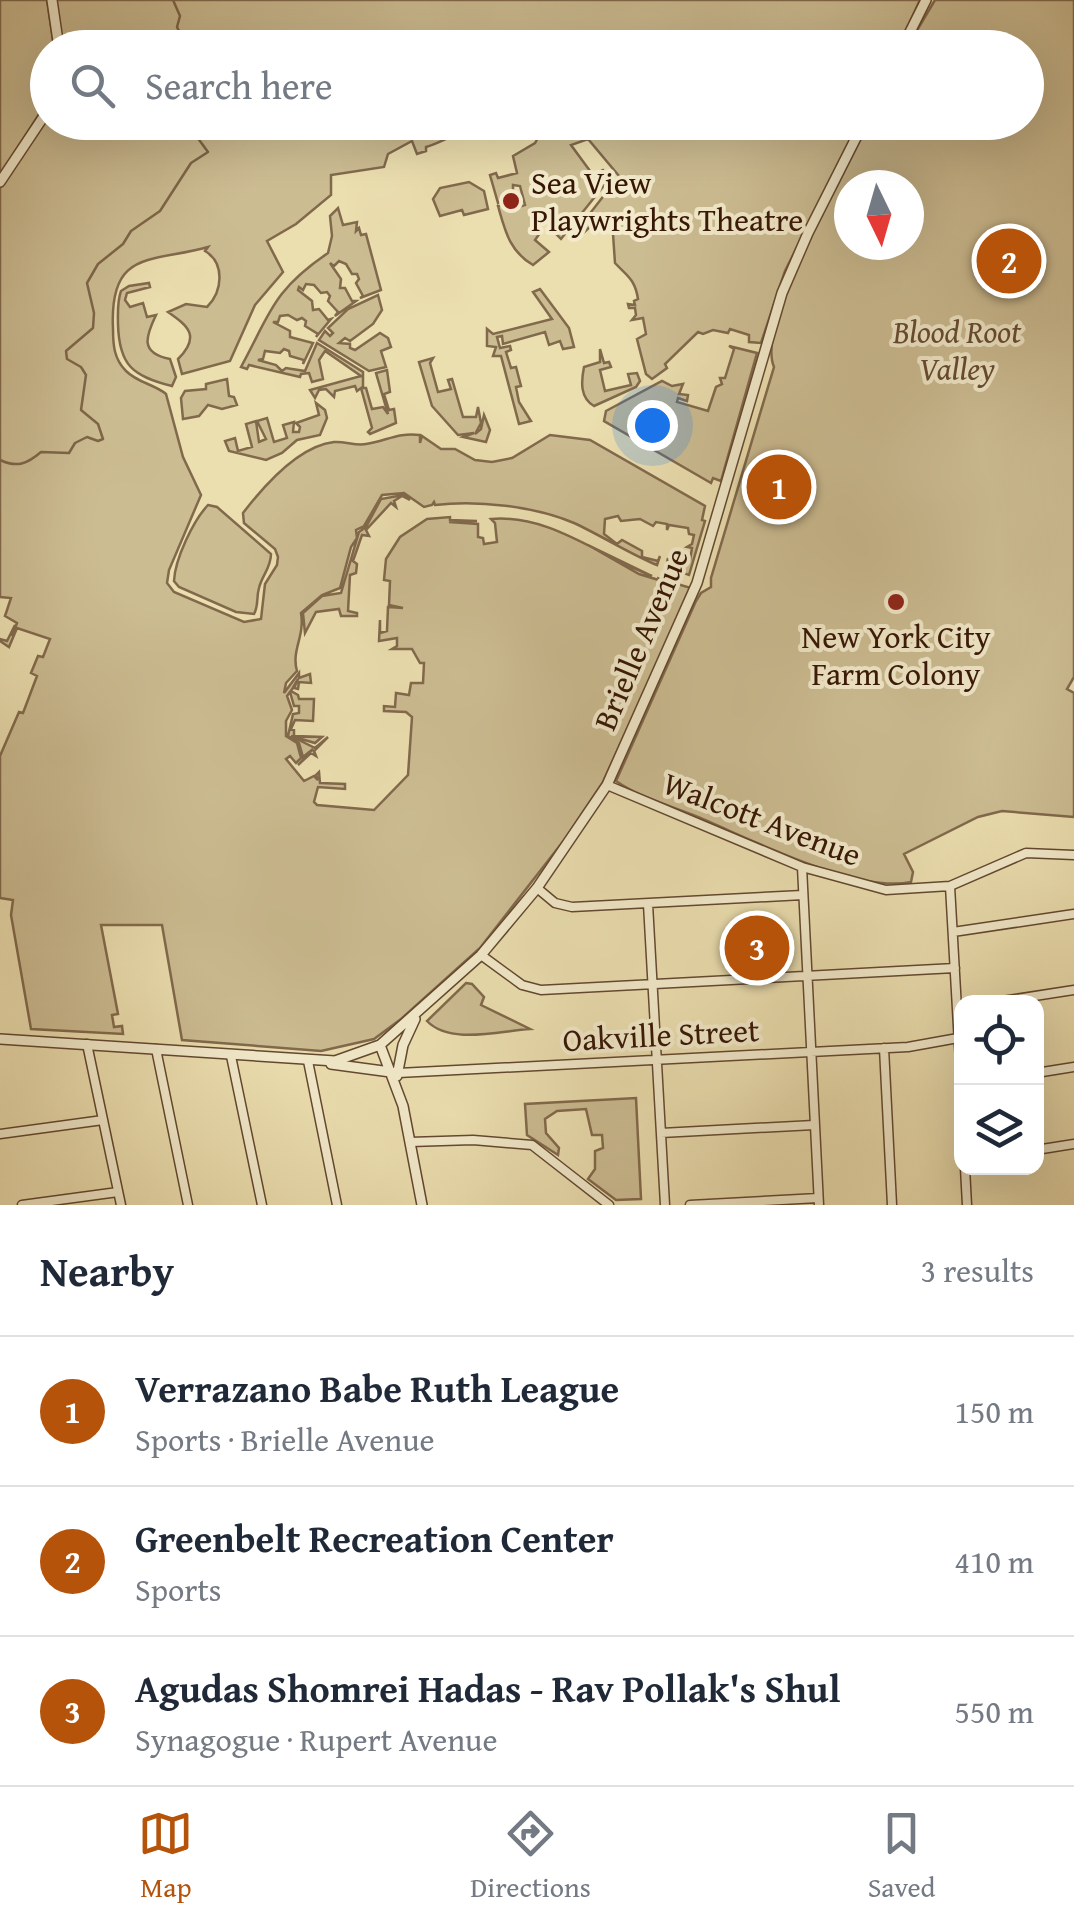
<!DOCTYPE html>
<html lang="en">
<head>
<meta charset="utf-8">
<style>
	body { margin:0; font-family:"Gentium Book Plus",serif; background:#f6f6f7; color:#1f2937 }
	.controls { position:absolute; right:30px; bottom:30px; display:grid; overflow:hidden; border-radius:20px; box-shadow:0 10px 40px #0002 }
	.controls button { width:90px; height:90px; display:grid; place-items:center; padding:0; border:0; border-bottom:2px solid #e0e1e3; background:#fff; color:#1f2937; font:50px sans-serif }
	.compass { position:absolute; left:834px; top:170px; width:90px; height:90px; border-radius:50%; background:#fff; box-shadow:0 10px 40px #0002; rotate:175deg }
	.you { position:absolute; left:652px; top:425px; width:35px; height:35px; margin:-25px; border:8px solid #fff; border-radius:50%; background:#1a73e8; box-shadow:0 0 0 15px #1a73e833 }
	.badge { display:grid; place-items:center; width:65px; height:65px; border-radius:50%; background:#b45309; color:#fff; font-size:32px; font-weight:700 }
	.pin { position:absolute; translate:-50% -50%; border:5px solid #fff; box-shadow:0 2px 10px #0006 }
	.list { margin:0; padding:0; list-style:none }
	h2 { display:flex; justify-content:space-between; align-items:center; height:130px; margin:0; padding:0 40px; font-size:42px }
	h2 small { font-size:32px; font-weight:400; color:#747a83 }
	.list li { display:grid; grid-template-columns:65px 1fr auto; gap:30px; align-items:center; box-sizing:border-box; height:150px; padding:0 40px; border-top:2px solid #e0e1e3 }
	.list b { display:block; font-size:38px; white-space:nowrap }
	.list p { margin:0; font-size:32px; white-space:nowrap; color:#747a83 }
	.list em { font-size:32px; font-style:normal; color:#747a83 }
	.icon { flex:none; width:55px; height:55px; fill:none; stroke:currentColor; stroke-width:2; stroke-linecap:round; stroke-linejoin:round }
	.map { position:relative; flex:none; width:1074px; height:1205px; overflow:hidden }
	.search { position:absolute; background:#fff; box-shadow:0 10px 40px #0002; left:30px; right:30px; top:30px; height:110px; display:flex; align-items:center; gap:25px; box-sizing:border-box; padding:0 35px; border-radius:55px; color:#747a83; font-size:38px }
	.sheet { height:580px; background:#fff }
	nav { display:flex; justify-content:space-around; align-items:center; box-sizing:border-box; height:140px; border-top:2px solid #e0e1e3; background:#fff; font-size:28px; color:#747a83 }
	nav a { display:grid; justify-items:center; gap:5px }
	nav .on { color:#b45309 }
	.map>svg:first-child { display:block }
	.green { fill:#ccbc92; stroke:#81694c; stroke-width:2.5; fill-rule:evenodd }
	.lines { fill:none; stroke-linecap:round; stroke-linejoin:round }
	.stream { stroke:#7d6548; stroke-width:2.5 }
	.minor-casing { stroke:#634830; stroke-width:11 }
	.tertiary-casing { stroke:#634830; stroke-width:12 }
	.minor { stroke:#f2eacb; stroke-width:8 }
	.tertiary { stroke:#f2eacb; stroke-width:9 }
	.poi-dot { fill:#8f2418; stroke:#f2eacb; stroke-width:4 }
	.labels { text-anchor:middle; stroke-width:8; stroke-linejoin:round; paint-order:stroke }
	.poi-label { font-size:32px; fill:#361605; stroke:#f2eacb; text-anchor:start }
	.park-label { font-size:32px; font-style:italic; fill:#63482f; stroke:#f2eacb }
	.street-label { font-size:32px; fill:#361605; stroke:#f2eacb }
</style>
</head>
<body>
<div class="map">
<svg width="1074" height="1205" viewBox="0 0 1074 1205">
	<rect width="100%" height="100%" fill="#ebdeaf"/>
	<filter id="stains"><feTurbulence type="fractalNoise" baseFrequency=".002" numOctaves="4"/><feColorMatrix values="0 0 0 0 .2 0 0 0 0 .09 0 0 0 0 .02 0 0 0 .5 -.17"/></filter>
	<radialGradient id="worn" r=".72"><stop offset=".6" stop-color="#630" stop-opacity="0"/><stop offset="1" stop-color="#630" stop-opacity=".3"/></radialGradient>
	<!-- green -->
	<path class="green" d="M0,0H47L54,47L48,48L47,102L0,175Z
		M55,0H920L898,48L62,47Z
		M935,0H1074V677L1067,689L1074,693V817L1002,811L978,817L904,854L913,872L911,882C855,894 747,837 693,815C668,805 637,796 616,781L696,601L701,593L711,587V578L774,367C755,323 846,167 869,123L1026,122V48L907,47ZM849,185H909V245H849Z
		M47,118L48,122L467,123L469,130C451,135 440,143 426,147V151L417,154L412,141L388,154L384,167L331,175V195L296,224L267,241L283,272L255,305L230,361L182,374L178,359C201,336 188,326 168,312L186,304L207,307C223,291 225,263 205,251L208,247C151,263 109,249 113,329C113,345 114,359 126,371C138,383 154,384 166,394L183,457L201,495L169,570L167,583L174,592L244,622L261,619L265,584L277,565L278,557L275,549L244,523L243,513C263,487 298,446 334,442C345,441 355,446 366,444C386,441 399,432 420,435V443L422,436L441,449H455L475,460L492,462L512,458L550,435L590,440L705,506L702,520L705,521L689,575L666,567L668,558V563L682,565L684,560H690L692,548L687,547L692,544L694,535L689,534L688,528L669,525L667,530V524L656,522L653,526L640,519L621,521L618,516L605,519L604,534L617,544L622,540L642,551V557L658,561L660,556L657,565C632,555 602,536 574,523C534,506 477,500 435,505L434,502L432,505L424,507L404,493L382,495L364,526L356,530L357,538L351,547L340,588L322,595L301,613C305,637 291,650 297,671L286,683L284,693L299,673V678L310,674L311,683L299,682L298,689L294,688L298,679L291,691L298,695L299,699H314L313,721L295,720L291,729L294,730V736L322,737L315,743L291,736L315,748L328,737L314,751L316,756L311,753L298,765L313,749L303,757L299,743L288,736L293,714L299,713V706H294L290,692L287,696L292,710L286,721V736L297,743L301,758L296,763L290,756L286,759L304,781L314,776L318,780L316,775L319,772L320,783L345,784V789L318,787L314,802L317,805L374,810L408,775L412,717L406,712L384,711V706L395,707L396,693L409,695L411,683H423L424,663H420L412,649H392L397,646V638L379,641L380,620V633L387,631L388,607L403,608L389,605L390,581L384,580L386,559L400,537L427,519L450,517V520L477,521L449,522L478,524V537L483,538L484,544L497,542L495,523L491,519C550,514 597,555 652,576L588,545L639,574L675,585L657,578L691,588L603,782L565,839L480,948L401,1019L374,1039L321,1051L182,1040L162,925H101L118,1014L112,1015L114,1027L122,1026L123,1034L31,1029L11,915L13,900L0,898V756L19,712L23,713L37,676L31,673L38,656L43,657L50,639L17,628L9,647L0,641V639L7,641L15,625L12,636L17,623L5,616L11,598L0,597V188Z
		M534,123H859L785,271L761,343L749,342V335L730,329L728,333L713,330L703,334L698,332L665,364L667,368L652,379L646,374L637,339L646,334L643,318L632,320L636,315L635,308H629L628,304L635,305L634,301L638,299C635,279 627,276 615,263L613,234L594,223L580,236L574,234L619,176L588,139L571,145L593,175L603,170L610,178L561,239L557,235L560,231L543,217L535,228L540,233L535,240L549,252L533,265C509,251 505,230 498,206L518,204L519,207L525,205L520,186L513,185V196L498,203L490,175L496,173L498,178L517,173L513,156L535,143L539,136Z
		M469,182L484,191L488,209L464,215L462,210L440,216L433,199L440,188Z
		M338,208L343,225L357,222L356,231L359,228L361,235L366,234L381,290L360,298L363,296L356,283L359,279L357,274H352L346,264L339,261L334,266L330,263L341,279L340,288H345L352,301H356L335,316L338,312L328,301L330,296L327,292L321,293L314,285L306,284L303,290L299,287L298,290L312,301L313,310L319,309L328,320L331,319L316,337L318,334L305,326L306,321L302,318L297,320L288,315L280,316L278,322H273L290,331V337L313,343L303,364L304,360L290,356L289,351L284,349L280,353L265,351L263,359L258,360L276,365L282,371L286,368L305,371L317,343L363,372V388H366L372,409L383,407L388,414L376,373L387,370L390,392L384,394L389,410L394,409L396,423L370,434L368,432L372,428L361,388L357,391L355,386L335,391L334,397L326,389L319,390L315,398L310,390L361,376L325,351L319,360L323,379L312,382L309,373L301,374L300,377L249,365L247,369L241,367C270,314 272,291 328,253L332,236L330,216Z
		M149,283L150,287L127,293L125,300L130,307L143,303L147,317L156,315C146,336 139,353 170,359L176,377L172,386C133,376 119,366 118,324C118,313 117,302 121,291L129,286Z
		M540,289L569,328L574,347L563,349L560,341L549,345L545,332L503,344L502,336L497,337L500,348L510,346L511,350L506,352L511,368L516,367L521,386L516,387L519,402L531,421L519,424L501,356H493L496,347L487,346V329L493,334L552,319L533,292Z
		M378,295L382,310L373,324L350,341L345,338L339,343L350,344V348L355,350L380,333L388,338L391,347L381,351L386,367L369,371L319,340L325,331L330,336L333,333L328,328L348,309Z
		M729,346L757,353L721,481L713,478L711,483L604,421L606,411L662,381L672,386L683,384L679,394L688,395L687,401L678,398L677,402L708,411L716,387L722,384L720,378H725L734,349Z
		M600,349L604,363L609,362L611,367L600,370L605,391L631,385L628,374L637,373L640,381L636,387L594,406C580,398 581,382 584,367L600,362Z
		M433,358L430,363L438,392L451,389L448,380L452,379L463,417H476L478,407L481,423L475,434L481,429L484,415L490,430L486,442L463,437L474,433L458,435L432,406L419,362Z
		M227,379L229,396L234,397L237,405L222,409L208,405L199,416L183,419L181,398L185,391L206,389V384Z
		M316,403L325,410L327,418L320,435L297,440L282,453L266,460L229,451L225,441L235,438L238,451L252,447L246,424L256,421L259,442L266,439L257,421L267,418L274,442L287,438L283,425L294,422L293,432H299L300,427L296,423L319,415Z
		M403,495L410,500L402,496L394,501L396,507L391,503L366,530L369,536L362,535L353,561L357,564L356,573L350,575L348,611L357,613V616H341L339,609L316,612L305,633L303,613L322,596L341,593L359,532L366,527L381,499Z
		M208,505L217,507L271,554C271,568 262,575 259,588C256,598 259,605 254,614L236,612L179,587L174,581C175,559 193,521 208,505Z
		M466,983L472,984L484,997L481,1005L530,1029C499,1031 450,1045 427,1021Z
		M636,1098L641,1199L616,1200L588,1179L595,1169V1151L603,1148L602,1135H592L586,1109L557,1111L545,1119L546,1133L559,1148L558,1155L527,1135L525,1104Z"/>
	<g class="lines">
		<!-- stream -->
		<path class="stream" d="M173,0L180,16L177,27L184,41L183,48
			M0,460C17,468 27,464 41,452L69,453L75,443L87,437L98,441L103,439L98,424L81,410L86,375L81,367L67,359L66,351L93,328L94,313L87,283L98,264L123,244L131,231L160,211L191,163L208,152L197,137L195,122"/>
		<defs>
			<path id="minor" d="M607,785L802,867L886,890L950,886L1026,853L1074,855
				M802,867L819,1205
				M950,886L962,1097
				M537,888L555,903L572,907L803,895
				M648,904L665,1205
				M953,932L1074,914
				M481,955L522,985L541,990L955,968
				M996,1002L1074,990
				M87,1044L121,1205
				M884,1048L892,1205
				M156,1049L188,1205
				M231,1056L262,1205
				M308,1061L337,1205
				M398,1073L908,1047L958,1038
				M1036,1073L1074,1067
				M661,1133L814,1125
				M0,1134L103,1120
				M410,1142L473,1140L532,1145L609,1205
				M1036,1150L1074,1144
				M965,1168L967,1205
				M22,1205L118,1192
				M690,1205L818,1198"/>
			<path id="tertiary" d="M52,0L59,48
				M902,48L926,0
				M0,182L48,110
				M0,1039L335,1061L380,1045L481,955L537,888L607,785L697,583L782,293L808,233L864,122
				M380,1045L403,1106L422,1205
				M331,1064L398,1073
				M397,1076L403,1045L415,1019"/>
		</defs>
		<!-- minor casing -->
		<use href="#minor" class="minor-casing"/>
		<!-- tertiary casing -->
		<use href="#tertiary" class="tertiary-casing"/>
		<!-- minor -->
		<use href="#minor" class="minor"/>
		<!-- tertiary -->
		<use href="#tertiary" class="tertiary"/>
	</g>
	<!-- markers -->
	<g class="poi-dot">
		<circle cx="511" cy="201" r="10"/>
		<circle cx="896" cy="602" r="10"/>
	</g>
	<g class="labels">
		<!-- poi labels -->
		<g class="poi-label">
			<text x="531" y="194">Sea View<tspan x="531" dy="37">Playwrights Theatre</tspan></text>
			<text x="896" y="648" text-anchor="middle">New York City<tspan x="896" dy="37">Farm Colony</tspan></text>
		</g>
		<!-- park labels -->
		<g class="park-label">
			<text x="957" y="343">Blood Root<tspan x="957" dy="37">Valley</tspan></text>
		</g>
		<!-- street labels -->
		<g class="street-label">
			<text transform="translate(641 639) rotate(-67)" y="11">Brielle Avenue</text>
			<text transform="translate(762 819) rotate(21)" y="11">Walcott Avenue</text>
			<text transform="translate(661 1035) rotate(-3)" y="11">Oakville Street</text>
		</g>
	</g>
	<rect width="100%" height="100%" filter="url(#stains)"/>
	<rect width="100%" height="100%" fill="url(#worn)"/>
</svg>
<div class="controls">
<button><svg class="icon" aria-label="locate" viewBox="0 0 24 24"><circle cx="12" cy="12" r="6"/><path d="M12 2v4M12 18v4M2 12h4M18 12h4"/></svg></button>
<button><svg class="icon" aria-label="layers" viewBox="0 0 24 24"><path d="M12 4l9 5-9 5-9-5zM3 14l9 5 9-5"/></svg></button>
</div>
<svg class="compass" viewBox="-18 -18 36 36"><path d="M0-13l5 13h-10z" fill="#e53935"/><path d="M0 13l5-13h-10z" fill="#747a83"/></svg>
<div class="you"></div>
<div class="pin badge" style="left:779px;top:487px">1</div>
<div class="pin badge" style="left:1009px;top:261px">2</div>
<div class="pin badge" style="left:757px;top:948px">3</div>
<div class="search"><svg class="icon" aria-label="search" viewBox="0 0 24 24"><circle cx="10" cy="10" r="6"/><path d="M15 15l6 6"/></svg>Search here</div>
</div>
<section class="sheet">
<h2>Nearby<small>3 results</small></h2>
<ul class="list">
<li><span class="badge">1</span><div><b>Verrazano Babe Ruth League</b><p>Sports · Brielle Avenue</p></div><em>150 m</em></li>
<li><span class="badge">2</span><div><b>Greenbelt Recreation Center</b><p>Sports</p></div><em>410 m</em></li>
<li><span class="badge">3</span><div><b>Agudas Shomrei Hadas - Rav Pollak's Shul</b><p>Synagogue · Rupert Avenue</p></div><em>550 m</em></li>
</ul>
</section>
<nav>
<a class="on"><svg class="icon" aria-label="map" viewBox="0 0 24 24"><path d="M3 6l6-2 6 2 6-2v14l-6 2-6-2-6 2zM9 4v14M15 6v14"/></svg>Map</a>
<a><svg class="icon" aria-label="directions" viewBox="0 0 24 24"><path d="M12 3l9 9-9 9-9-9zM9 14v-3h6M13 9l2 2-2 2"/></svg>Directions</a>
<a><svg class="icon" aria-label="saved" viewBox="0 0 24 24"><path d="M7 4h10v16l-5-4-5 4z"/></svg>Saved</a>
</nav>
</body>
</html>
